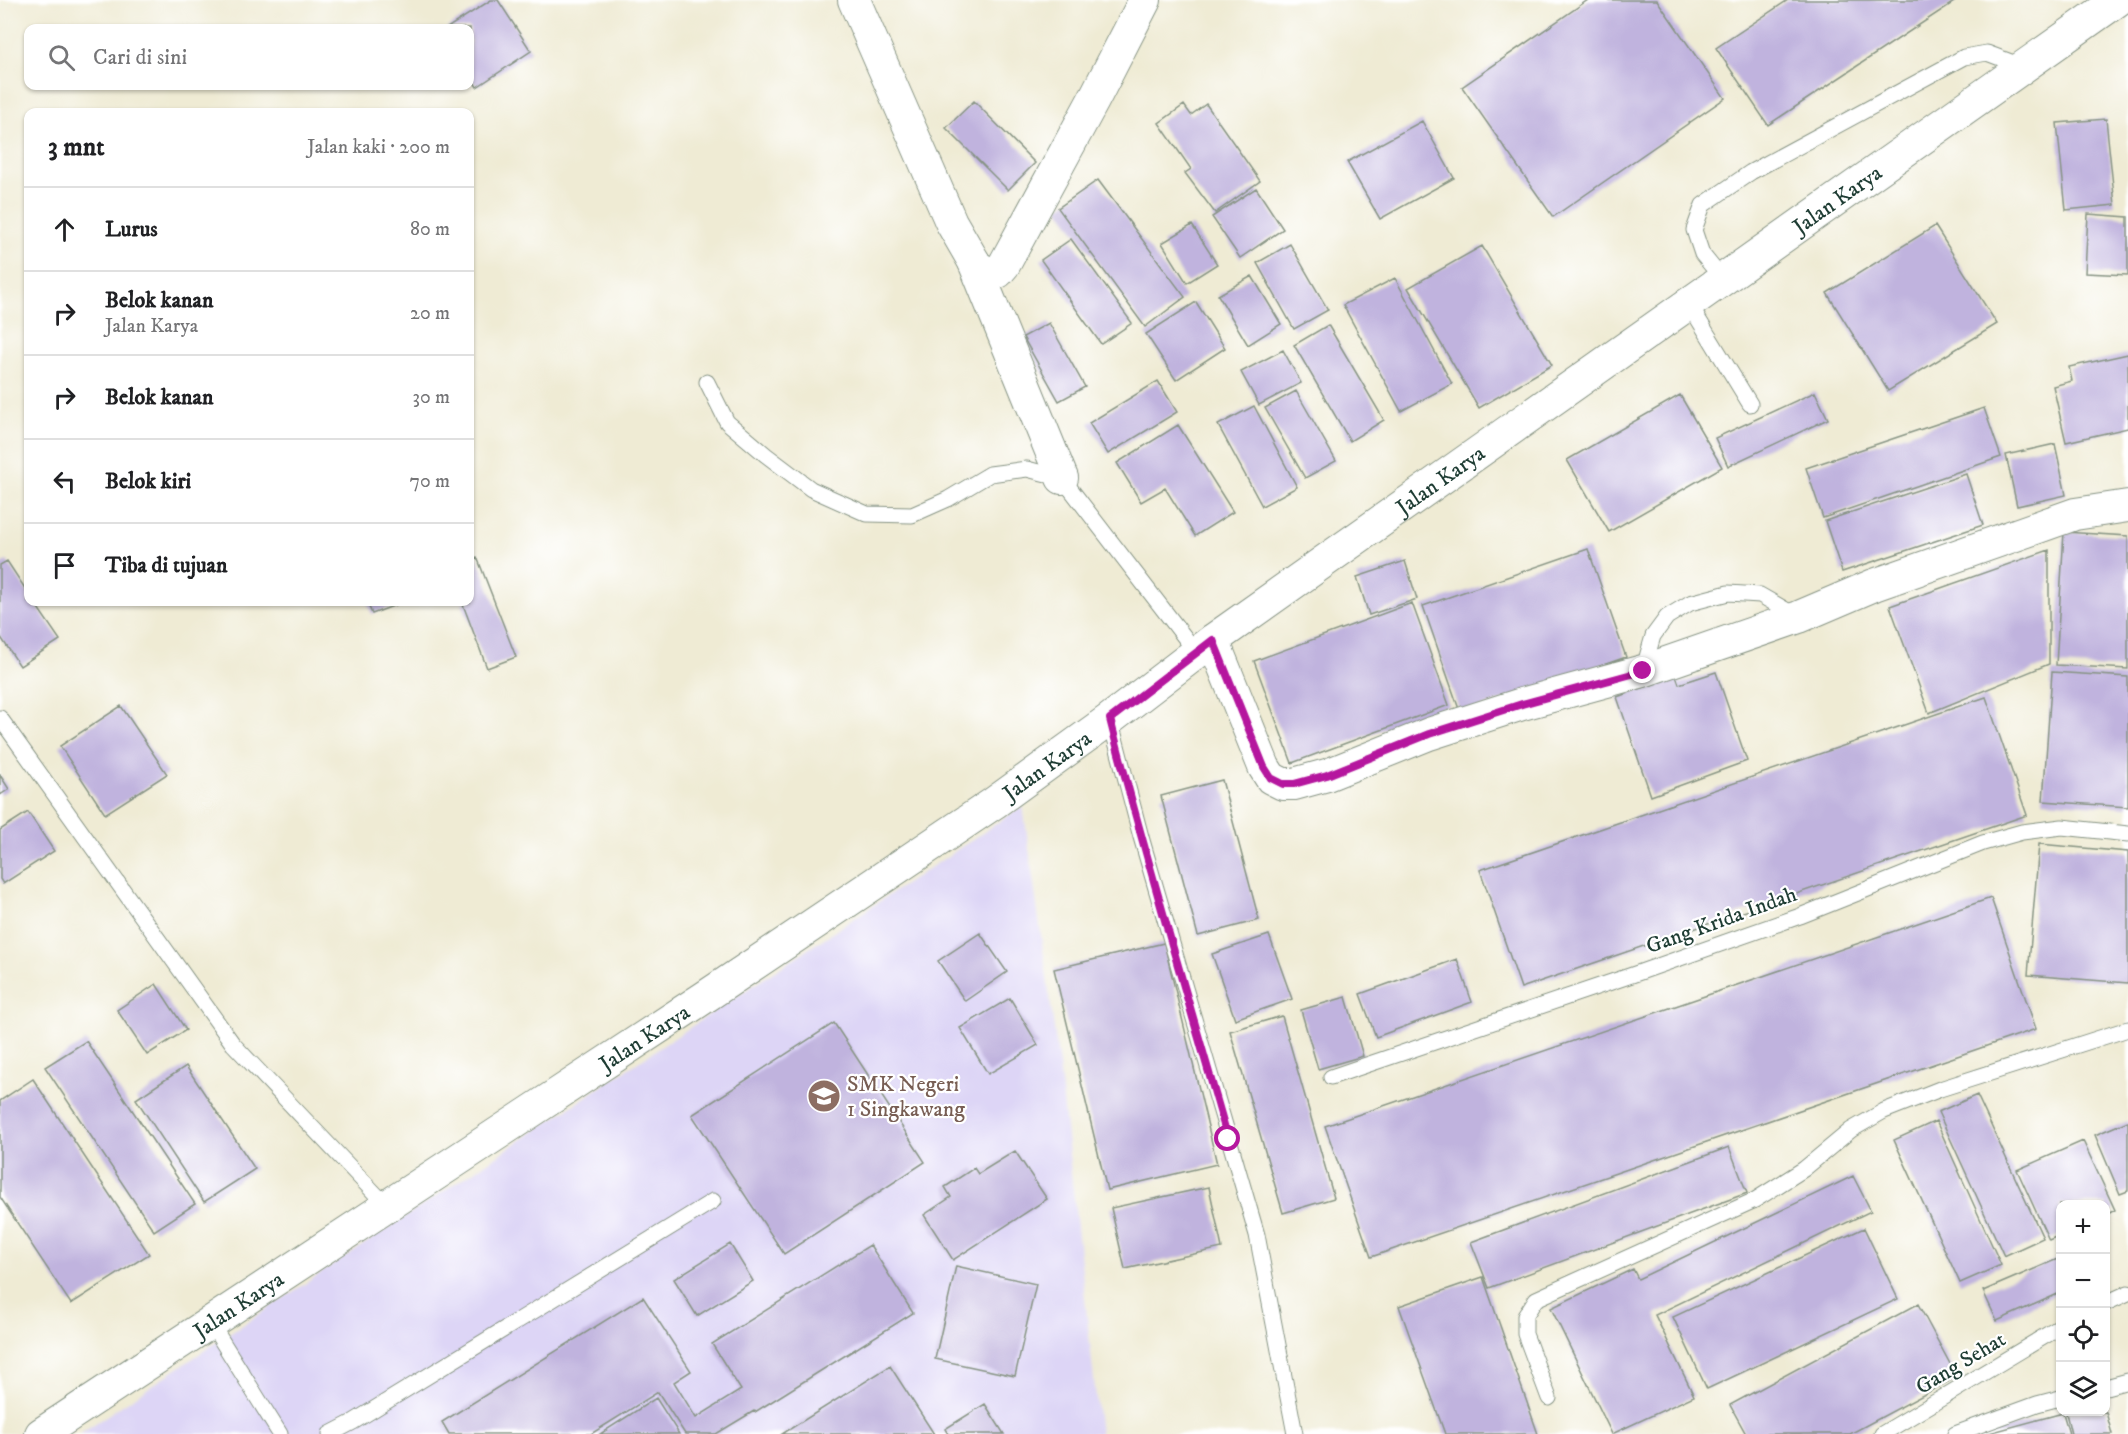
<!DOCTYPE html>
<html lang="id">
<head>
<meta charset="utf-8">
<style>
	body { margin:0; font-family:"IM FELL DW Pica",serif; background:#f2f2f2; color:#202124 }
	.controls { position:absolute; right:18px; bottom:18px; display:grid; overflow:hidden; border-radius:12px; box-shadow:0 2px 4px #0004 }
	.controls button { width:54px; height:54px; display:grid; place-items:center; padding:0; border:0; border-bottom:2px solid #e0e0e0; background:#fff; color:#202124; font:30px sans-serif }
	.stop { position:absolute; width:18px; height:18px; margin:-14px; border:4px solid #b5179e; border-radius:50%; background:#fff }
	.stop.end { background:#b5179e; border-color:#fff; box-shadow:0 2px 6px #0008 }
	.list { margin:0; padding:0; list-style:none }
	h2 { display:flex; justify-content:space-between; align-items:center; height:78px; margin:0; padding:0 24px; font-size:26px }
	h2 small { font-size:20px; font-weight:400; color:#757577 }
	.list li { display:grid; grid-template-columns:39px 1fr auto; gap:18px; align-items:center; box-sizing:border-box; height:84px; padding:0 24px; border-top:2px solid #e0e0e0 }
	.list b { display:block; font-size:22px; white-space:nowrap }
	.list p { margin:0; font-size:20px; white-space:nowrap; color:#757577 }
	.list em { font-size:20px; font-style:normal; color:#757577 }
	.icon { flex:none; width:33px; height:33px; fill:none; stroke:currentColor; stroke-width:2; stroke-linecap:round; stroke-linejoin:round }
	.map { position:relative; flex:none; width:2128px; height:1434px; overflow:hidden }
	.search { position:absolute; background:#fff; box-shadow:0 2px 4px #0004; left:24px; top:24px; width:450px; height:66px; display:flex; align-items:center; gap:15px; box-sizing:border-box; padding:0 21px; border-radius:12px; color:#757577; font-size:22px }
	.panel { position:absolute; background:#fff; box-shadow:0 2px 4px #0004; left:24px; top:108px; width:450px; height:498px; border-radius:12px }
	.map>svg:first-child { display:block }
	.built { fill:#ddd5f6 }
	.building { fill:#c0b3de }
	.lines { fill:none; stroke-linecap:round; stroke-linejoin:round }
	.lane-casing { stroke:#879484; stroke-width:17 }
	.street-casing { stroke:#879484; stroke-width:34 }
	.lane { stroke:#fff; stroke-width:15 }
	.street { stroke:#fff; stroke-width:32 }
	.route { stroke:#b5179e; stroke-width:8 }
	.labels { text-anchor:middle; stroke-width:4.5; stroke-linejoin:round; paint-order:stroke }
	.street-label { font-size:22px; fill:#1f3d34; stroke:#fff }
	.education-label { font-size:22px; fill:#785e54; stroke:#fff; text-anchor:start }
</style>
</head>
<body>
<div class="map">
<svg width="2128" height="1434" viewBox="0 0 2128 1434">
	<rect width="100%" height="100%" fill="#fff"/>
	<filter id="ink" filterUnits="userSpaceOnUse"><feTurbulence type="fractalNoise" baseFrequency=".0167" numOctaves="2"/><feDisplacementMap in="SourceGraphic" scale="12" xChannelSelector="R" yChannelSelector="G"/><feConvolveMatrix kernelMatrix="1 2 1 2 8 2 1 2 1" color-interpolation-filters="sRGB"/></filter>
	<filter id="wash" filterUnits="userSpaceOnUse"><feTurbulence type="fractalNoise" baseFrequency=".008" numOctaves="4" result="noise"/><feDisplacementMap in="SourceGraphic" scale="24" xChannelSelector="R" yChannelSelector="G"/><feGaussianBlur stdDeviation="1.35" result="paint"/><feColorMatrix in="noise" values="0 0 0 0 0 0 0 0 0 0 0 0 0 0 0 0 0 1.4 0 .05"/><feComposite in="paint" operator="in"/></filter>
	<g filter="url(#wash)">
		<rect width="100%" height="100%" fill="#efebd4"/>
		<!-- built -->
		<path class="built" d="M1023,806L1059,1064L1100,1434H79Z"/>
		<g id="blocks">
			<!-- building -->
			<path class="building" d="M491,0H498L531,51L477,87L470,76V28H447Z
				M1588,0H1657L1725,98L1553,217L1462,87Z
				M1788,0H1957L1768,125L1716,48Z
				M974,101L1035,163L1008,190L946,128Z
				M1206,104L1260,181L1215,213L1185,173L1191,169L1159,123L1184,105L1191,115Z
				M2106,119L2115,205L2066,210L2057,123Z
				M1422,121L1454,178L1380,219L1347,162Z
				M1098,180L1185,297L1145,327L1058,208Z
				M1256,188L1283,229L1240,258L1212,217Z
				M2088,214L2128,217V275L2085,273Z
				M1192,225L1217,264L1187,283L1162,243Z
				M1935,226L1997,324L1888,391L1827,293Z
				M1071,239L1132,323L1101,344L1041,260Z
				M1290,244L1328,310L1294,329L1257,263Z
				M1482,246L1552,365L1479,408L1408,288Z
				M1252,276L1281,324L1248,345L1218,295Z
				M1395,278L1452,384L1401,411L1343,305Z
				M1196,302L1225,348L1176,380L1146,334Z
				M1049,323L1085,387L1059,401L1023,337Z
				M1328,325L1384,420L1350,441L1294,345Z
				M1283,350L1301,383L1259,405L1241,372Z
				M2128,354V428L2066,442L2053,386L2072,381L2069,367Z
				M1158,381L1177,412L1108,454L1089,423Z
				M1296,391L1336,461L1305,478L1265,408Z
				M1815,392L1828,419L1728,466L1715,438Z
				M1680,395L1722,467L1609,532L1567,460Z
				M1254,406L1297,487L1262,506L1218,425Z
				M1984,408L2001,457L1823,518L1806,468Z
				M1178,425L1233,512L1195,536L1165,488L1141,502L1117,463Z
				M2055,444L2066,495L2017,506L2006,455Z
				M1966,474L1983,525L1842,572L1825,521Z
				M2064,532L2128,536V669L2056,665Z
				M1588,549L1626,657L1461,715L1423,606Z
				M2049,550V664L1929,713L1890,606Z
				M477,557L516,657L487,668L462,602H470V560Z
				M7,561L28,593V602H34L60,640L20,666L0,636V565Z
				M1405,561L1417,599L1369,615L1357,577Z
				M367,602H400L401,603L372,614Z
				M1412,603L1449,705L1292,763L1254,661Z
				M1716,672L1747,761L1651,796L1617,697L1676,676L1679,684Z
				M2052,672L2128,677V807L2043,801Z
				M1986,697L2027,815L1521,988L1480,870Z
				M121,706L167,774L105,814L60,746Z
				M0,775L9,789L0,795Z
				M1222,780L1259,920L1198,936L1161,796Z
				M28,812L54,851L3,884L0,879V830Z
				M2039,844L2128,852V983L2028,975Z
				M1991,898L2036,1029L1371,1257L1325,1126Z
				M980,933L1007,972L965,1001L938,961Z
				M1269,935L1292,999L1235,1019L1212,954Z
				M1164,943L1217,1164L1107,1190L1054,969Z
				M1457,959L1472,1002L1376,1037L1360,994Z
				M156,984L186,1030L147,1055L117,1010Z
				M1346,997L1363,1056L1318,1069L1301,1010Z
				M1010,998L1038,1045L988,1074L960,1028Z
				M1282,1016L1334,1198L1283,1213L1230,1031Z
				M834,1023L925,1162L784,1254L692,1115Z
				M86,1041L195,1204L154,1231L45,1067Z
				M186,1066L255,1169L204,1202L136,1099Z
				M33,1079L149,1254L71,1304L0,1197V1101Z
				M1977,1095L2043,1238L2004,1256L1938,1112Z
				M1936,1121L2001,1265L1960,1283L1894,1140Z
				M2128,1121V1191L2120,1194L2095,1135Z
				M2083,1141L2115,1210L2106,1215V1204H2060V1235L2049,1240L2017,1170Z
				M1729,1147L1747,1193L1489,1288L1471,1242Z
				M1015,1151L1047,1199L953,1260L924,1215L951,1197L945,1187L974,1168L978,1174Z
				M1853,1176L1871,1211L1655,1315L1694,1396L1612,1434L1551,1308L1633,1269L1638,1279Z
				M1209,1187L1222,1248L1125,1269L1111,1208Z
				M1864,1228L1898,1299L1707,1389L1673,1317Z
				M730,1244L753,1281L697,1316L674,1279Z
				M870,1245L913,1313L755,1412L754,1411L716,1434H685L658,1392L591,1434H449L442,1422L643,1297L691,1371L674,1382L696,1418L741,1390L712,1344Z
				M2060,1258V1293L1997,1321L1983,1291Z
				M956,1266L1036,1284L1015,1376L935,1359Z
				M1483,1277L1538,1434H1445L1399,1306Z
				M1918,1304L1957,1377L1850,1434H1746L1730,1405Z
				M890,1366L934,1434H782Z
				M656,1398L679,1434H600Z
				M985,1404L1004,1434H948L945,1429Z
				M2071,1412H2106L2112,1434H2071L2066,1413Z
				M2063,1413L2069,1434H1989V1433Z"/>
		</g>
	</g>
	<g filter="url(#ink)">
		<use href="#blocks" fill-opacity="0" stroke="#879484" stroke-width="1.5"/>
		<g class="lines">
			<defs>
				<path id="lane" d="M1723,280L1702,254L1694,230L1703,205L1751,172L1964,57L1987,53L2024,67
					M1689,304L1750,404
					M707,382L727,422L766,455L811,489L867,514L912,515L948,499L990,474L1027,469L1062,478L1196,652
					M1643,671L1653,636L1667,617L1690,603L1728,593L1760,595L1798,617
					M0,718L233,1044L386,1205
					M1110,719L1141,837L1257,1235L1295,1434
					M1331,1077L1632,975L1800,916L1983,843L2022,832L2062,827L2128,834
					M2106,1303L2128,1293
					M210,1322L280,1434
					M2106,1387L2128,1381
					M1549,1398L1525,1334V1316L1536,1299L1755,1200L1804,1169L1851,1130L1884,1111L1940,1089L2128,1029
					M330,1434L353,1422L713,1201
					M1882,1434L2060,1327
					M1955,1434L2037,1404L2060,1398"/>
				<g id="street">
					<path d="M854,0L951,222L977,267L989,273L998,272L1004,265L1094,99L1145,0"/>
					<path d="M974,262L1062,478"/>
					<path d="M1213,640L1264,767L1271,778L1283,784H1294L1327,775L1429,734L1522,704L1643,671L1799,617L1874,585L2075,514L2128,506"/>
					<path id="s1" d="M41,1434L705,997L994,803L1110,719L1213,640L2118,0"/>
				</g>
			</defs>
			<!-- lane casing -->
			<use href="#lane" class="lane-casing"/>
			<!-- street casing -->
			<use href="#street" class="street-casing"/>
			<!-- lane -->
			<use href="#lane" class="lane"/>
			<!-- street -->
			<use href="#street" class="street"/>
		</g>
	</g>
	<g class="lines" filter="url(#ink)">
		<!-- route -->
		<path class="route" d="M1228,1139C1188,999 1146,860 1110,719L1213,640L1264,767L1271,778L1283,784H1294L1327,775L1429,734L1522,704L1643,671"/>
	</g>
	<!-- icons -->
	<defs>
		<symbol id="school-disc" viewBox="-11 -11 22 22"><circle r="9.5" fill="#8d6e63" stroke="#fff"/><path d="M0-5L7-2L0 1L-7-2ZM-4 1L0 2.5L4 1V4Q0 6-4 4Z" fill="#fff"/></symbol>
	</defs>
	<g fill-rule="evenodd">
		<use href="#school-disc" x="805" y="1077" width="38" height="38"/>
	</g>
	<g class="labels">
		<!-- street labels -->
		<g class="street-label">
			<text dy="8" stroke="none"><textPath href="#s1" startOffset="2180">Jalan Karya</textPath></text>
			<text dy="8" stroke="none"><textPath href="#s1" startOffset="1694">Jalan Karya</textPath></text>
			<text dy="8" stroke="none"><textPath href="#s1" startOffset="1208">Jalan Karya</textPath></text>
			<text transform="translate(1721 919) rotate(-20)" y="8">Gang Krida Indah</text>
			<text dy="8" stroke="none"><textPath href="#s1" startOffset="722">Jalan Karya</textPath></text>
			<text dy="8" stroke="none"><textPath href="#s1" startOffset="236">Jalan Karya</textPath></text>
			<text transform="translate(1960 1362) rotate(-31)" y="8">Gang Sehat</text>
		</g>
		<!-- education labels -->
		<g class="education-label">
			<text x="847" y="1091">SMK Negeri<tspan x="847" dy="25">1 Singkawang</tspan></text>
		</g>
	</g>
</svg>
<div class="controls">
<button>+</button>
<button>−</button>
<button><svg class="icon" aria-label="locate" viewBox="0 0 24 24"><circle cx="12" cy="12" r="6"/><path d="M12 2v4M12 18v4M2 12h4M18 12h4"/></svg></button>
<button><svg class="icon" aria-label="layers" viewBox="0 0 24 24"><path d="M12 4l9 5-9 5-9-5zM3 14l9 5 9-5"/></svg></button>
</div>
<div class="stop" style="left:1228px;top:1139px"></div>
<div class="stop end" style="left:1643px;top:671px"></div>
<div class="search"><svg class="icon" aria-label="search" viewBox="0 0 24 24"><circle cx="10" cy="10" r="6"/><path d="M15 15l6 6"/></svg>Cari di sini</div>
<section class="panel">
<h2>3 mnt<small>Jalan kaki · 200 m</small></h2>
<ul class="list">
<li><svg class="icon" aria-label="ahead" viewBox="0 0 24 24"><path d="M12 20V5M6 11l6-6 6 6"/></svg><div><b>Lurus</b></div><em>80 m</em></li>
<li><svg class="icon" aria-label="right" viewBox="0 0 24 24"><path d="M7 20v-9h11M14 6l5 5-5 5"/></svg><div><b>Belok kanan</b><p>Jalan Karya</p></div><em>20 m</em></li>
<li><svg class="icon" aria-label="right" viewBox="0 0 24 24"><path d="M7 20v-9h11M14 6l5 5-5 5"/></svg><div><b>Belok kanan</b></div><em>30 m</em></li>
<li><svg class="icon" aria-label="left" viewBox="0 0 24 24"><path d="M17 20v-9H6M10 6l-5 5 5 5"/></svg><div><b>Belok kiri</b></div><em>70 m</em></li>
<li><svg class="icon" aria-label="arrive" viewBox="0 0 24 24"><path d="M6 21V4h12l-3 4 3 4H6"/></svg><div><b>Tiba di tujuan</b></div></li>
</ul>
</section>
</div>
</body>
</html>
